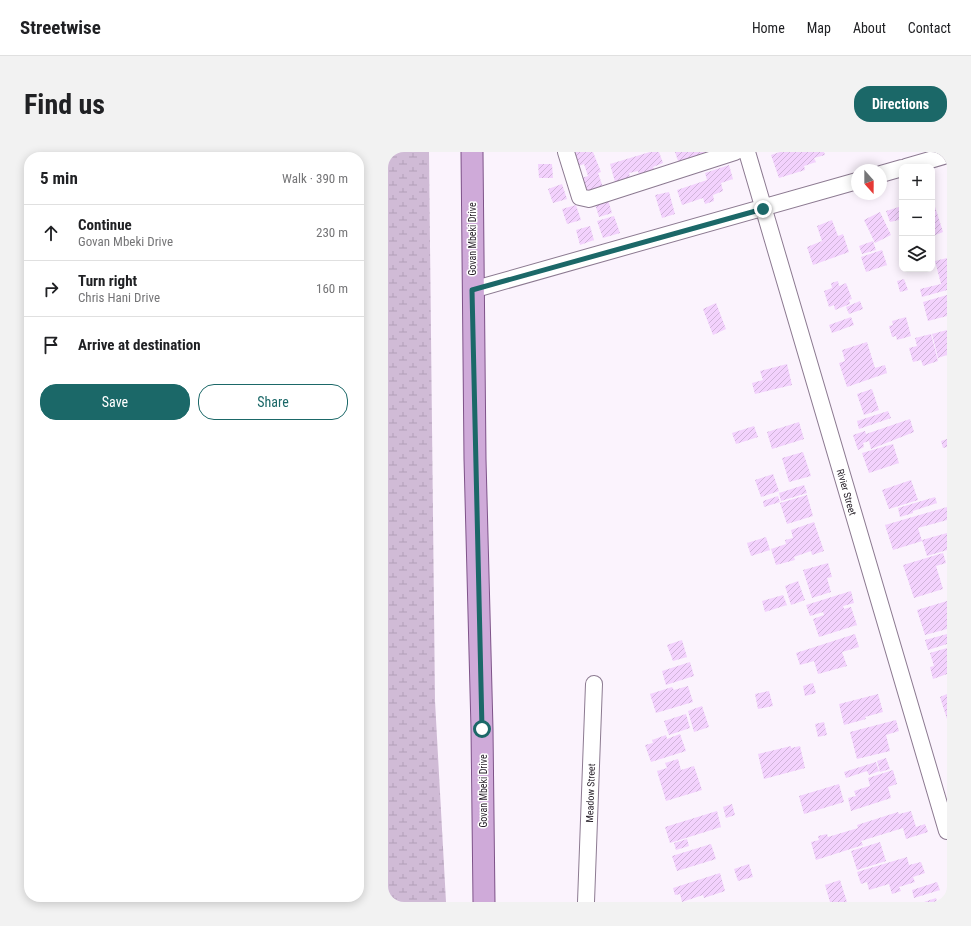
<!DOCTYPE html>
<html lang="en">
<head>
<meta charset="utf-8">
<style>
	body { margin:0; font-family:"Roboto Condensed",sans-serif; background:#f2f2f2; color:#202124 }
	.controls { position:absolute; right:12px; top:12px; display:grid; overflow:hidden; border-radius:8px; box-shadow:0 2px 10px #0003 }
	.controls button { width:36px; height:36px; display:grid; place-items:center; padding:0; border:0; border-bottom:1px solid #e0e0e0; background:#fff; color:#202124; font:20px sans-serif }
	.compass { position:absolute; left:463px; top:12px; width:36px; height:36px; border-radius:50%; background:#fff; box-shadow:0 2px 10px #0003; rotate:159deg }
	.stop { position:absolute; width:12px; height:12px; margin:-9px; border:3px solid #1b6868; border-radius:50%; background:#fff }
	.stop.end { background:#1b6868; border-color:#fff; box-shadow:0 1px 4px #0008 }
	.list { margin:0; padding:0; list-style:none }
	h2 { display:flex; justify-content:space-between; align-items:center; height:52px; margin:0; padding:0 16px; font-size:17px }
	h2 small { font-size:13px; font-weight:400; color:#757577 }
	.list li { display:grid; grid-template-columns:26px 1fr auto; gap:12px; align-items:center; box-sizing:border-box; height:56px; padding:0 16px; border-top:1px solid #e0e0e0 }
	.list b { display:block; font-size:15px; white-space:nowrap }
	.list p { margin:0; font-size:13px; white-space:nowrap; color:#757577 }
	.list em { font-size:13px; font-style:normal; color:#757577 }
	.actions { display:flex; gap:8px; padding:12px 16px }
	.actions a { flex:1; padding:9px 0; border:1px solid #1b6868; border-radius:16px; text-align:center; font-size:14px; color:#1b6868 }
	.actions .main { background:#1b6868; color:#fff }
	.icon { flex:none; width:22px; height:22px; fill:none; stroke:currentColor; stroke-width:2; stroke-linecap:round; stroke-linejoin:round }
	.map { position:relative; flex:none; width:559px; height:750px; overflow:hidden; border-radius:16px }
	header { display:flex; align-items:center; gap:24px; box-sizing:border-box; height:56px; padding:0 20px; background:#fff; border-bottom:1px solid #e0e0e0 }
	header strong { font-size:19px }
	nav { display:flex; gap:22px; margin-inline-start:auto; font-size:14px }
	.intro { display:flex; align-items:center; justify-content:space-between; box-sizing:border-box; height:96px; padding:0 24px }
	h1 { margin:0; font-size:28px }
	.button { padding:10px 18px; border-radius:16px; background:#1b6868; color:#fff; font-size:14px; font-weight:700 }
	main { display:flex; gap:24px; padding:0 24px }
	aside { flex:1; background:#fff; border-radius:16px; box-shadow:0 2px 10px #0003 }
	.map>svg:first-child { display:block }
	.wetland { fill:url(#wetland-marsh) }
	.building { fill:url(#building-hatch) }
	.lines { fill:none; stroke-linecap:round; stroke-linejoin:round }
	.minor-casing { stroke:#8c7a91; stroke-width:18 }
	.major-casing { stroke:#7e5389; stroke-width:23 }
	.minor { stroke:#fff; stroke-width:16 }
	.major { stroke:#cfaad9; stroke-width:21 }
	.route { stroke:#1b6868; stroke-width:5 }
	.labels { text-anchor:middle; stroke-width:3; stroke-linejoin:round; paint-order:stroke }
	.street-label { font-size:10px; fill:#221b24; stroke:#fff }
</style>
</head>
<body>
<header>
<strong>Streetwise</strong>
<nav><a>Home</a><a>Map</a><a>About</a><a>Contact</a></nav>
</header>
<div class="intro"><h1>Find us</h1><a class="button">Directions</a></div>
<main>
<aside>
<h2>5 min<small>Walk · 390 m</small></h2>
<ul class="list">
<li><svg class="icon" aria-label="ahead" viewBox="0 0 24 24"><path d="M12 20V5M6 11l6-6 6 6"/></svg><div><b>Continue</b><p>Govan Mbeki Drive</p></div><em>230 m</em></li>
<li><svg class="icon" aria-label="right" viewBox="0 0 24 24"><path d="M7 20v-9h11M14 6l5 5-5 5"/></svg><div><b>Turn right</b><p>Chris Hani Drive</p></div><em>160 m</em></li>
<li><svg class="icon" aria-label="arrive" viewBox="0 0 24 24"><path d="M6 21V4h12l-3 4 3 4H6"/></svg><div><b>Arrive at destination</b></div></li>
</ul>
<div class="actions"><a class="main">Save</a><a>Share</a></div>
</aside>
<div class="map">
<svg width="559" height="750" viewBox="0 0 559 750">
	<defs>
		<pattern id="wetland-marsh" width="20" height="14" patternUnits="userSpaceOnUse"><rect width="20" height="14" fill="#d0bbd6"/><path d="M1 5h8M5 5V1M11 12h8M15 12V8" fill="none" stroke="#b2a0b8"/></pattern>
		<pattern id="building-hatch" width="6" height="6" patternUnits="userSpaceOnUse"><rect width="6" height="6" fill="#f3d2fd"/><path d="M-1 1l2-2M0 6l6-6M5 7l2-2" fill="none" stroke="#d0b4d9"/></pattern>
	</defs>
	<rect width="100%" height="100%" fill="#fbf3fd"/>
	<!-- wetland -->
	<path class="wetland" d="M0,0H41L47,549L58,750H0Z"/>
	<!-- building -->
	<path class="building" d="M187,0H205L213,20L210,21L216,38L199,43L194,26L200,24L196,12L191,14Z
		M262,0H271L275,11L265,15L266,18L251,23L250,19L241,21L242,25L227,30L222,12Z
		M287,0H326L291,12Z
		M392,0H436L437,3L426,6L428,10L416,14L417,18L391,26L383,3Z
		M150,12H164L165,26H151Z
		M341,13L345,27L333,31L335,39L325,43L326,49L317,52L315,46L294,53L289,38L319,28L317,21Z
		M174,32L179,47L165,51L160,37Z
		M281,40L287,62L274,66L267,43Z
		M544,45L555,80L545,84L544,80Z
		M220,48L224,61L211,65L207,52Z
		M188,53L193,68L179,72L174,57Z
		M514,54V72L512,73L511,68L502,70L498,59Z
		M492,60L503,83L487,91L476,68Z
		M226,64L232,81L215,86L209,69Z
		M444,68L450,84L455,82L461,100L425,113L419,95L434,89L429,74Z
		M202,74L206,88L192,93L188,78Z
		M485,89L488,98L474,102L471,94Z
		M494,98L499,113L478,120L473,105Z
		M559,106V138L534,145L532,137L553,132L547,109Z
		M516,127L520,138L512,140L509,129Z
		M450,129L451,134L458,131L464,147L461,148L462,152L447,158L446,153L441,155L436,139L444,136L443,131Z
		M559,143V164L540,169L535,150Z
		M472,149L475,157L461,162L458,155Z
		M328,151L338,177L325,183L315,157Z
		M463,165L466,173L444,181L441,173Z
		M518,165L523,184L509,188L508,184L504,185L501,174L505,173L504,169Z
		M559,178V203L550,206L544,182Z
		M543,182L550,209L535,214L533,208L525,210L521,196L529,194L527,186Z
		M479,190L487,216L497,213L499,221L459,235L451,211L457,209L454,198Z
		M399,212L404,233L367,242L364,231L375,228L372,219Z
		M484,237L491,258L476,263L469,242Z
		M500,259L503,266L471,277L469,269Z
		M522,267L526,280L483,297L481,289L475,291L476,295L470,298L465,283L477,279L478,282Z
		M411,270L416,287L384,297L379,280Z
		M366,274L370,285L348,292L344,281Z
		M559,287V295L555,296L553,289Z
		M505,292L511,311L481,321L474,301Z
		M415,300L423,324L401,330L394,306Z
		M385,322L391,339L373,345L367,328Z
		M523,328L530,348L501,357L494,338Z
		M416,333L419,341L393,349L391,341Z
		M419,343L425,364L399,372L392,351Z
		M390,344L392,350L376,355L375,349Z
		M547,345L549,351L525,359V361L512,365L510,356Z
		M559,355V368L530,376L534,389L505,398L497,373Z
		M426,370L436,399L424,403L423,399L406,405L407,408L388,413L383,397L398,392L397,388L405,386L403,378Z
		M559,381V398L539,404L534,388Z
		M378,385L382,398L363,404L359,391Z
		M555,401L558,411L548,414L555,437L526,446L515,413Z
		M440,411L444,425L439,426L443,440L424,446L415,418Z
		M410,429L417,448L403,453L397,434Z
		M463,439L466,451L455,454L456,457L463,455L469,473L431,485L425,467L436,463L435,460L422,464L418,453Z
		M395,443L399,453L377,460L374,449Z
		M559,449V477L537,483L529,458Z
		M467,482L471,495L454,500L459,514L430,522L426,509L412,513L408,501Z
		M559,482V492L540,498L537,488Z
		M294,488L299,505L285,509L279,493Z
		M559,496V522L545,527L542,515L546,514L542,501Z
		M302,510L306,524L278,533L274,519Z
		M425,531L428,541L417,544L415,534Z
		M300,534L305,550L268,561L262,542L284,535L286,538Z
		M381,539L385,554L370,557L367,542Z
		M490,542L495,560L477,565L478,567L456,573L451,552Z
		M559,542V567L552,545Z
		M314,554L321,575L306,580L300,559Z
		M298,562L302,576L281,583L276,569Z
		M508,568L511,579L498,583L502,599L469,607L462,580Z
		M436,570L439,583L430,585L427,572Z
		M292,582L298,599L263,610L257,593L265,591L264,588L278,583L279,587Z
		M403,594V596L412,594L417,616L376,627L370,602Z
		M498,606L502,617L492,620L489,609Z
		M290,607L293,618L306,614L314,638L278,649L269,619L279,616L277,611Z
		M488,610L491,619L481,623L479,619L458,626L456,620Z
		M505,618L509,632L500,635L503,646L463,659L460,646L468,644L466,639L482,634L480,626Z
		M451,632L456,650L416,662L411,644Z
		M344,652L347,663L338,666L335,655Z
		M329,659L333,675L282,691L277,675Z
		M523,659L528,675L537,672L540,680L518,687L515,676L473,689L475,693L428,708L423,690L431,688L430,684L439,682L440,685L470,676L469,673L510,660L511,662Z
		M299,687L301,694L288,698L286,691Z
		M492,690L498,709L469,718L463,699Z
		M323,692L328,707L289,719L284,704Z
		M519,705L521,713L533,710L537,721L525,725L527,730L511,735L513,739L504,742L501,732L481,738L479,730L473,732L469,720Z
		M361,712L365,725L350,729L346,717Z
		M332,721L337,739L316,746L315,743L294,750L292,742L287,743L285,736Z
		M452,728L459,750H442L437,733Z
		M549,730L552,738L526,746L524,738Z
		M548,746L549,750H536Z"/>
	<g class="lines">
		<defs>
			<path id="minor" d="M178,0L192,45L201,47L347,0
				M359,0L559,679
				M518,15L559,3
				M493,22L514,16
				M84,138L469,29
				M198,750L206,532"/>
			<path id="major" d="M84,0L87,307L94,577L96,750"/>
		</defs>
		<!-- minor casing -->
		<use href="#minor" class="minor-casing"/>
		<!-- major casing -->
		<use href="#major" class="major-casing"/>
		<!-- minor -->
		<use href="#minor" class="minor"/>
		<!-- major -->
		<use href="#major" class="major"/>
	</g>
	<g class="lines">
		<!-- route -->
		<path class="route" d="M94,577L84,138L375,57"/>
	</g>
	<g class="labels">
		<!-- street labels -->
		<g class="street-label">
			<text transform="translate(84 87) rotate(-90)" y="4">Govan Mbeki Drive</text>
			<text transform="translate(459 340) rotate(74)" y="4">Rivier Street</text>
			<text transform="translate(95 639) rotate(-90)" y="4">Govan Mbeki Drive</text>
			<text transform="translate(202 641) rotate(-88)" y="4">Meadow Street</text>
		</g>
	</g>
</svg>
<div class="controls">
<button>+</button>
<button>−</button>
<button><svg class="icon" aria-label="layers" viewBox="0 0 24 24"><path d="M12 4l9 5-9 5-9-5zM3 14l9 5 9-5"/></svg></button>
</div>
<svg class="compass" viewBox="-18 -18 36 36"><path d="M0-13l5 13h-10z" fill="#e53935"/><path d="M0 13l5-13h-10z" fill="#757577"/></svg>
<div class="stop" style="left:94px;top:577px"></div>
<div class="stop end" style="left:375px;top:57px"></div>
</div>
</main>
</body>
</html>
